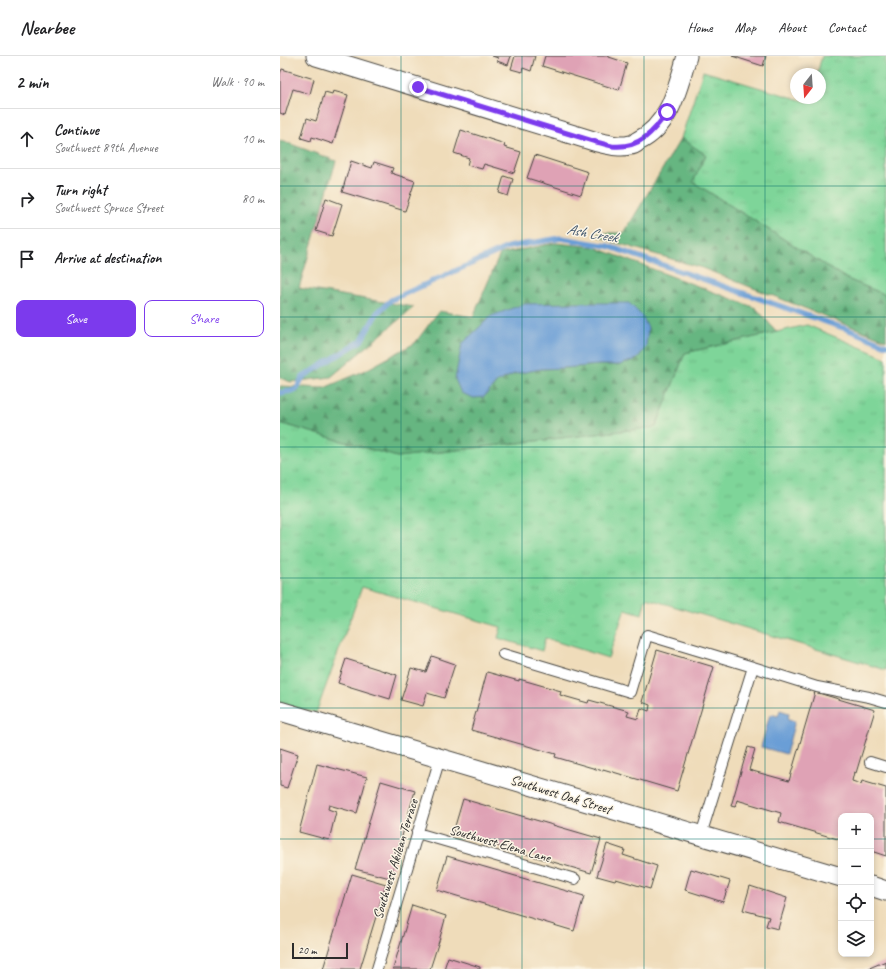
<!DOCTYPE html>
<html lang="en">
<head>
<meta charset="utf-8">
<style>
	body { margin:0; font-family:Caveat,sans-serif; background:#f6f6f6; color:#202124 }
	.controls { position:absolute; right:12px; bottom:12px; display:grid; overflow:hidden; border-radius:8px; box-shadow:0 2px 6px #0003 }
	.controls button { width:36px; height:36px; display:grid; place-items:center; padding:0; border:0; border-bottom:1px solid #e0e0e0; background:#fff; color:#202124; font:20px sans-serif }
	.compass { position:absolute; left:510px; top:12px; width:36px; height:36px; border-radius:50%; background:#fff; box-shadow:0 2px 6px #0003; rotate:197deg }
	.scale { position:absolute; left:12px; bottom:10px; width:56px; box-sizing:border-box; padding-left:4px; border:2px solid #2b2b2b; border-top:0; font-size:11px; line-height:14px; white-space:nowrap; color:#2b2b2b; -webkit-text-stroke:3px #fcf5e5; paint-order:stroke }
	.stop { position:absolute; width:12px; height:12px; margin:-9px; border:3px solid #7c3aed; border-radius:50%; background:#fff }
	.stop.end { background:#7c3aed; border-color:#fff; box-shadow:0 1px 4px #0008 }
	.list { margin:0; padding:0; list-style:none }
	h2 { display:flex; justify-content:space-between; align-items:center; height:52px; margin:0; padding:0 16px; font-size:17px }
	h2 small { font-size:13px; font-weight:400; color:#757577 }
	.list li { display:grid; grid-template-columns:26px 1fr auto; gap:12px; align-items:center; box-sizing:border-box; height:60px; padding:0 16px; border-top:1px solid #e0e0e0 }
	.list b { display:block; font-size:15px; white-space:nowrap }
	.list p { margin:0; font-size:13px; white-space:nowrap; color:#757577 }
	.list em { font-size:13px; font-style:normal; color:#757577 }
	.actions { display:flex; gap:8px; padding:12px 16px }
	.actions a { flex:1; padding:9px 0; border:1px solid #7c3aed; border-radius:8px; text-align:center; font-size:14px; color:#7c3aed }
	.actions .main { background:#7c3aed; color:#fff }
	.icon { flex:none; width:22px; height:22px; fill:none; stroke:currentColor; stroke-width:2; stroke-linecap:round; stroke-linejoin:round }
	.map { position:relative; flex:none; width:606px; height:913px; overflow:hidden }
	header { display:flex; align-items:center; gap:24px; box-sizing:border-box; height:56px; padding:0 20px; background:#fff; border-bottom:1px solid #e0e0e0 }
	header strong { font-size:19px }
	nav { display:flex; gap:22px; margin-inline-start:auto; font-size:14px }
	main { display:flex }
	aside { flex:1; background:#fff }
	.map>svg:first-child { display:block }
	.grass { fill:url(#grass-tufts); stroke:#548062 }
	.forest { fill:url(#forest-firs); stroke:#487056; fill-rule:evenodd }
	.water { fill:#6a9ed6; stroke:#4a6480 }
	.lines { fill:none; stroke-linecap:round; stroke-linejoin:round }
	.stream { stroke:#6a9ed6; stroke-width:5.5 }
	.building { fill:#dfa2b5 }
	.service-casing { stroke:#484640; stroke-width:12 }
	.minor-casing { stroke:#484640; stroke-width:21 }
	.service { stroke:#fff; stroke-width:10 }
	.minor { stroke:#fff; stroke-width:19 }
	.route { stroke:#7c3aed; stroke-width:5 }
	.grid { fill:none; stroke:#0f766e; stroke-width:1; stroke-opacity:0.55 }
	.labels { text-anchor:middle; stroke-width:3; stroke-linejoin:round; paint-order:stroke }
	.street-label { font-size:14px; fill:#2b2b2b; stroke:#fcf5e5 }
	.water-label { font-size:15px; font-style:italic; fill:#44596f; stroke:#fcf5e5 }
</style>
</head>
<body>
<header>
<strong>Nearbee</strong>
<nav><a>Home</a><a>Map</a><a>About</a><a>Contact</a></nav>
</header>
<main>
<aside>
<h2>2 min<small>Walk · 90 m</small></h2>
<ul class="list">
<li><svg class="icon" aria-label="ahead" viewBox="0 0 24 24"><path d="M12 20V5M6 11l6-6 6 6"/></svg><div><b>Continue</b><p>Southwest 89th Avenue</p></div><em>10 m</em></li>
<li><svg class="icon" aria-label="right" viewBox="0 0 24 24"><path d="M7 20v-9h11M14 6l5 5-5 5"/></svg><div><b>Turn right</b><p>Southwest Spruce Street</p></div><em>80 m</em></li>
<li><svg class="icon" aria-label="arrive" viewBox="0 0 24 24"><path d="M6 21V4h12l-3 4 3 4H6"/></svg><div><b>Arrive at destination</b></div></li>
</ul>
<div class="actions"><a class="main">Save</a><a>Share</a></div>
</aside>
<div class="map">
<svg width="606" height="913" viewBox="0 0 606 913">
	<defs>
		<pattern id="grass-tufts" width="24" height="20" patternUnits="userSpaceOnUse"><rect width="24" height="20" fill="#7ed599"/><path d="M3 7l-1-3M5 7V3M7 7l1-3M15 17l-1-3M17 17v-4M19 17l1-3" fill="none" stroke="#6db784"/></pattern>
		<pattern id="forest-firs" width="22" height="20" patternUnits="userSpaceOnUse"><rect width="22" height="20" fill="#66b681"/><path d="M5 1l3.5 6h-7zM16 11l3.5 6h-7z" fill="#54946a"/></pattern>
	</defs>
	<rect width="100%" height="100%" fill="#fcf5e5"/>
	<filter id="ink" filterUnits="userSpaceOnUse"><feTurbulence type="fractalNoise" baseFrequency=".025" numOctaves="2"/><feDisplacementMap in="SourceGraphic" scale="8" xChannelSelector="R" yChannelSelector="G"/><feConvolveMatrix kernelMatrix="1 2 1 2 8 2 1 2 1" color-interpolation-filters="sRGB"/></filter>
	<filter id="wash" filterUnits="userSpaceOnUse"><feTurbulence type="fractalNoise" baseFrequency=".012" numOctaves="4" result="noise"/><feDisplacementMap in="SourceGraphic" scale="16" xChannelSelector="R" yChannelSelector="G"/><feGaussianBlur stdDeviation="0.9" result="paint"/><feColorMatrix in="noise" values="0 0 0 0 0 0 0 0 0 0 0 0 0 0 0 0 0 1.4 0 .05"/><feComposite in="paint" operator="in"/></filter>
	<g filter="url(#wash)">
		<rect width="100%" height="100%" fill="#efdcba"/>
		<!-- grass -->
		<path class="grass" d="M542,0H606V239L567,223L413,126L426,99L401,82L423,15L528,46L529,42H540V18H537Z
			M527,269L606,302V614L366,542L362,558L345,553L328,602L265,582L262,595L218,582L221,571L82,531L36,657L0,648V367L117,401L376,371L405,297Z"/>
		<!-- forest -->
		<path class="forest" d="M401,82L426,99L413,126L567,223L606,239V284L422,212L334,186L318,180L319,177H344Z
			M0,84L56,105L19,232L134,251L51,321L11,326L0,322Z
			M275,187L314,191L476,252L497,276L405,297L376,371L117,401L0,367V330L44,332L84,315L135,287L159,255L193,261L220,198ZM182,289L340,309H319L284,312L261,313L234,318L217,326L204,341Z"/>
		<!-- water -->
		<path class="water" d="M292,247H349L362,260L368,272L366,291L357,303L340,309H319L284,312L261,313L234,318L217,326L204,341L194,342L181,337L175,323L182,288L211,260L244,248Z
			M500,654L509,657L508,664L515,665L506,698L481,691L490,658L498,660Z"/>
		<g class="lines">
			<!-- stream -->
			<path class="stream" d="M0,337L16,334L23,321L81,285L97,257L111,244L228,191L281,182L328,190L569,274L606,289"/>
		</g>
		<g id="blocks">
			<!-- building -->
			<path class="building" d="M212,0H231L228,9L217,5L218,2Z
				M235,0H255L251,15L243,12L242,16L231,13Z
				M265,0H326L347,7L339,34L262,10Z
				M452,0H486L483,10Z
				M2,13L34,23L30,38L13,33L5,59L0,57V18Z
				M53,35L68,39L53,88L32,81L31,85L21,82L27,62L36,65L45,36L52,38Z
				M181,74L225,88L224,91L241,96L234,117L204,108L202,113L187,109L189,102L174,97Z
				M255,99L308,116L301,139L247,122Z
				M71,105L92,112L94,106L113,112L111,117L135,125L125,155L62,136Z
				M224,120L233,123L228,140L219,137Z
				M46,142L62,148L52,180L36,175Z
				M377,594L434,611L397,735L323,713V715L275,701L276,698L191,674L207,616L239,625V623L281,635L280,639L308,647L309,644L349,655L347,660L358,663L361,652L369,655L370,649L362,646Z
				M152,600L175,608L164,642L147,637L143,650L121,644L131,612L146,616Z
				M66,603L117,619L110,643L58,627Z
				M535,636L595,654L576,717L574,716L572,725L581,728L582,725L606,732V800L591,795V760H561V784L499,766L501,757L457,744L455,751L451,750L468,691L475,693L469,714L509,725Z
				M0,692L18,698L7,732L0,730Z
				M37,708L87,721L77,757L49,749L48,753L56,756L49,784L19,776Z
				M101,725L135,735L110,822L75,813Z
				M183,743L321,783L311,817L173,777Z
				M327,788L345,794L343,799L377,810L370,833L336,823L335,825L317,820Z
				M167,800L304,840L294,875L157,834Z
				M411,813L450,825L443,846L405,834Z
				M72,818L106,828L80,913H43Z
				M470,830L507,842L498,873L486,870L489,861L463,854Z
				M132,849L166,860L159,885L150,913H113Z
				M168,901L200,911V913H164Z
				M606,905V913H587Z"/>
		</g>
	</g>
	<g filter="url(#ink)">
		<use href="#blocks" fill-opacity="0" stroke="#484640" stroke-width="1"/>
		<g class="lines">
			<defs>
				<path id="service" d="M223,598L350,636L367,579L473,611L421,779
					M473,611L537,631L589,641L606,646
					M590,706L606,711
					M137,777L295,823
					M97,913L160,702"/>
				<path id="minor" d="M36,0L317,86C327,88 340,92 350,89C353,89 356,87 358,85C390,70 398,31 407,0
					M0,655L561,821
					M591,830L606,835"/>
			</defs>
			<!-- service casing -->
			<use href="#service" class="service-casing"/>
			<!-- minor casing -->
			<use href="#minor" class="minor-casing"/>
			<!-- service -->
			<use href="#service" class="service"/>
			<!-- minor -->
			<use href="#minor" class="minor"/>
		</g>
	</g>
	<g class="lines" filter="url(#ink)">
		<!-- route -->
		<path class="route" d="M138,31L316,86C322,87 327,89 332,90C359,93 374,76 387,56"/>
	</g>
	<!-- grid -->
	<path class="grid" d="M121,0V913M242,0V913M364,0V913M485,0V913M0,130H606M0,261H606M0,391H606M0,522H606M0,652H606M0,783H561M591,783H606"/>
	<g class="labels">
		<!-- street labels -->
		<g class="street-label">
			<text transform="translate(281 738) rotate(17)" y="5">Southwest Oak Street</text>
			<text transform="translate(220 787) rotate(16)" y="5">Southwest Elena Lane</text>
			<text transform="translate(115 803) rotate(-73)" y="5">Southwest Akilean Terrace</text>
		</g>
		<!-- water labels -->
		<g class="water-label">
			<text transform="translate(312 177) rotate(10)" y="5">Ash Creek</text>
		</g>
	</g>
</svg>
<div class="controls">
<button>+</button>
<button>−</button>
<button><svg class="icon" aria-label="locate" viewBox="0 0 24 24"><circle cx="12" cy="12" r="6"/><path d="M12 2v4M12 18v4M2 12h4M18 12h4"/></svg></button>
<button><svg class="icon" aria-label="layers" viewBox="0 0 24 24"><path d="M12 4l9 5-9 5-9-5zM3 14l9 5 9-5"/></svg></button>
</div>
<svg class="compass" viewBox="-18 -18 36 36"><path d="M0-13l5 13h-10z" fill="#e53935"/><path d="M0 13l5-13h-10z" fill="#757577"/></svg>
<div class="scale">20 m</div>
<div class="stop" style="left:387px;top:56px"></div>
<div class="stop end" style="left:138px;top:31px"></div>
</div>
</main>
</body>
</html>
